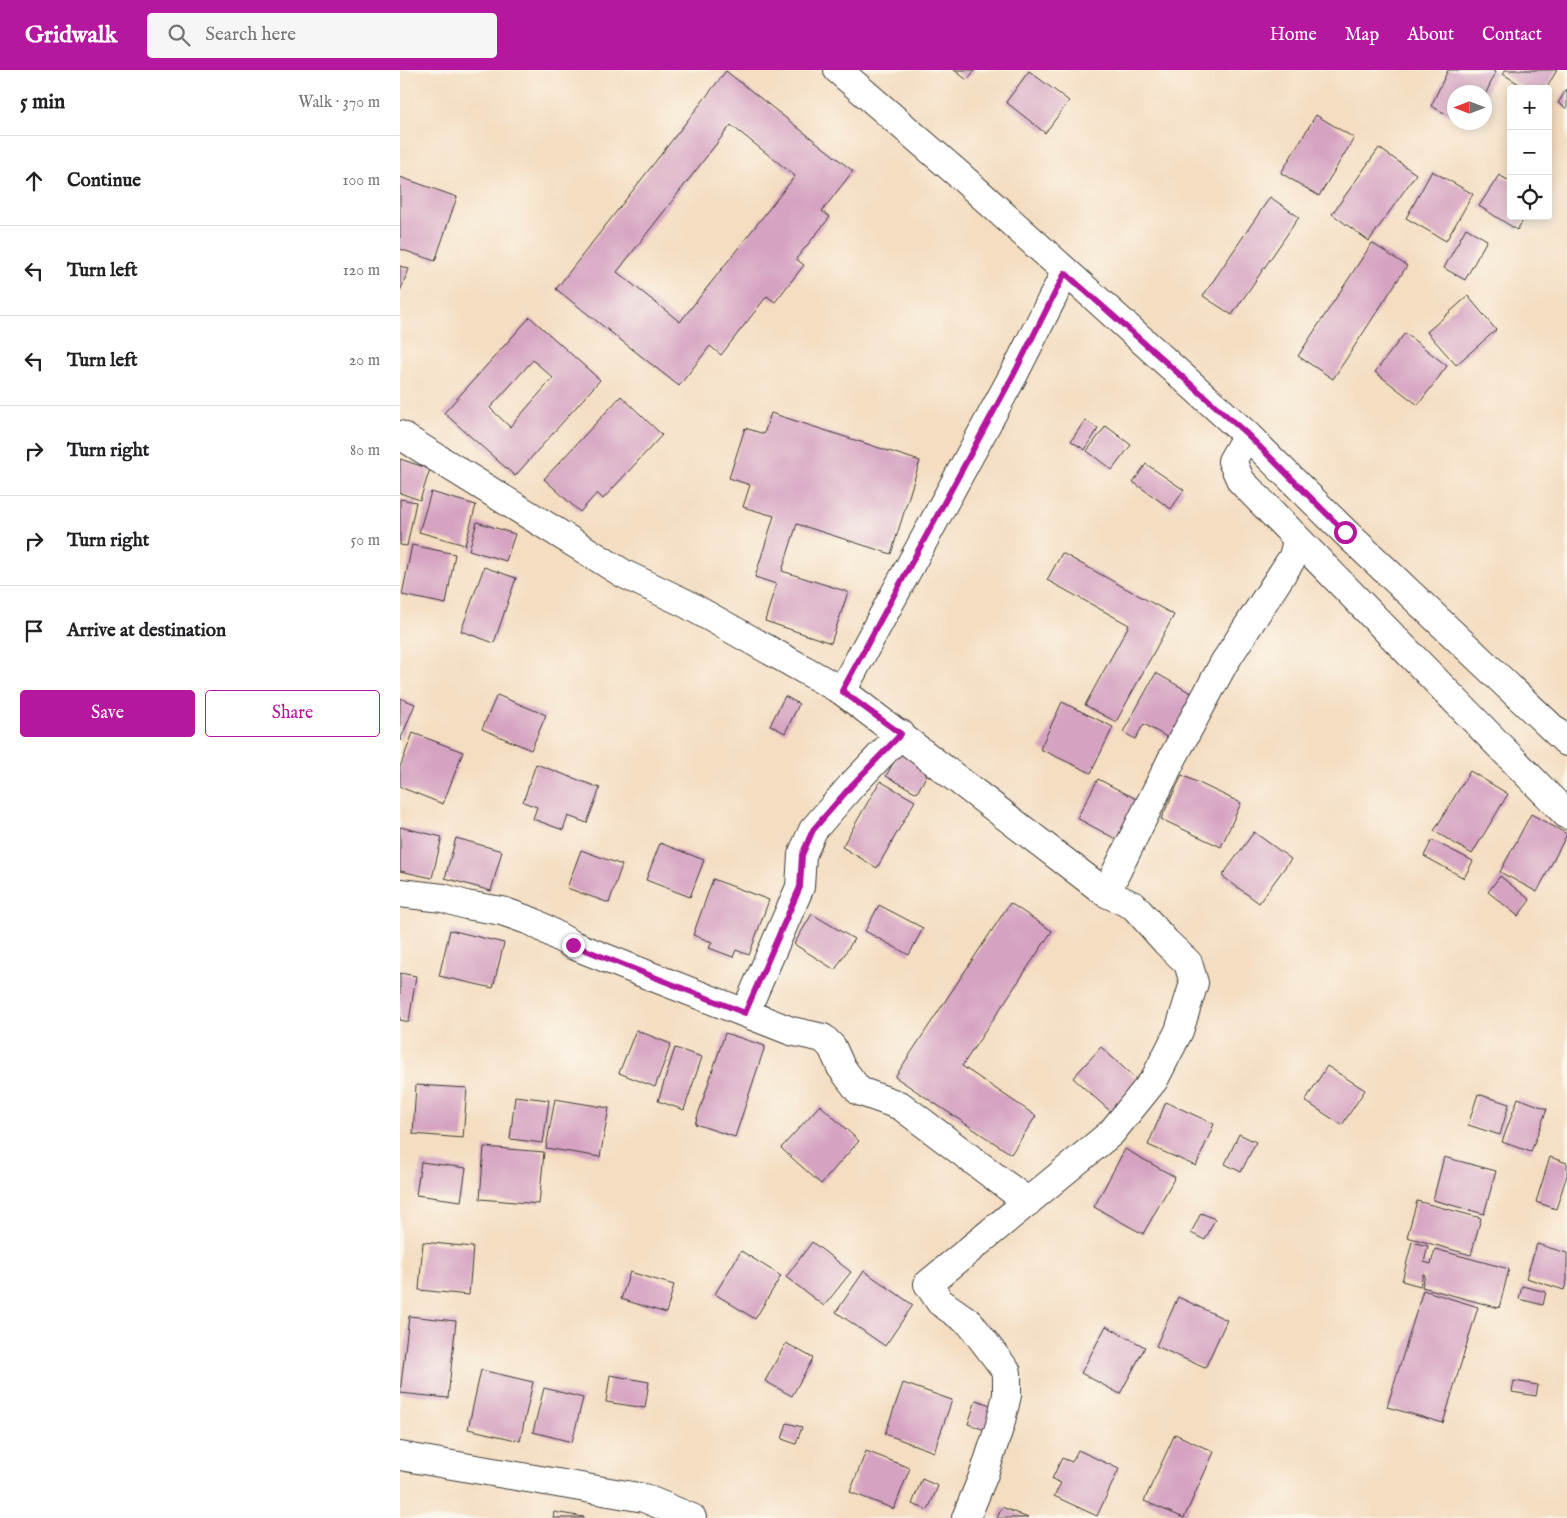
<!DOCTYPE html>
<html lang="en">
<head>
<meta charset="utf-8">
<style>
	body { margin:0; font-family:"IM FELL English",serif; background:#f6f6f6; color:#202124 }
	.controls { position:absolute; right:15px; top:15px; display:grid; overflow:hidden; border-radius:5px; box-shadow:0 2px 12px #0003 }
	.controls button { width:45px; height:45px; display:grid; place-items:center; padding:0; border:0; border-bottom:1px solid #e0e0e0; background:#fff; color:#202124; font:25px sans-serif }
	.compass { position:absolute; left:1047px; top:15px; width:45px; height:45px; border-radius:50%; background:#fff; box-shadow:0 2px 12px #0003; rotate:270deg }
	.stop { position:absolute; width:15px; height:15px; margin:-11px; border:4px solid #b5179e; border-radius:50%; background:#fff }
	.stop.end { background:#b5179e; border-color:#fff; box-shadow:0 1px 5px #0008 }
	.list { margin:0; padding:0; list-style:none }
	h2 { display:flex; justify-content:space-between; align-items:center; height:65px; margin:0; padding:0 20px; font-size:21px }
	h2 small { font-size:16px; font-weight:400; color:#757577 }
	.list li { display:grid; grid-template-columns:32px 1fr auto; gap:15px; align-items:center; box-sizing:border-box; height:90px; padding:0 20px; border-top:1px solid #e0e0e0 }
	.list b { display:block; font-size:19px; white-space:nowrap }
	.list em { font-size:16px; font-style:normal; color:#757577 }
	.actions { display:flex; gap:10px; padding:15px 20px }
	.actions a { flex:1; padding:11px 0; border:1px solid #b5179e; border-radius:5px; text-align:center; font-size:18px; color:#b5179e }
	.actions .main { background:#b5179e; color:#fff }
	.icon { flex:none; width:28px; height:28px; fill:none; stroke:currentColor; stroke-width:2; stroke-linecap:round; stroke-linejoin:round }
	.map { position:relative; flex:none; width:1167px; height:1448px; overflow:hidden }
	header { display:flex; align-items:center; gap:30px; box-sizing:border-box; height:70px; padding:0 25px; background:#b5179e; color:#fff }
	header strong { font-size:24px }
	nav { display:flex; gap:28px; margin-inline-start:auto; font-size:18px }
	.search { width:350px; height:45px; background:#f6f6f6; display:flex; align-items:center; gap:12px; box-sizing:border-box; padding:0 18px; border-radius:5px; color:#757577; font-size:19px }
	main { display:flex }
	aside { flex:1; background:#fff }
	.map>svg:first-child { display:block }
	.building { fill:#d5a3c1; fill-rule:evenodd }
	.lines { fill:none; stroke-linecap:round; stroke-linejoin:round }
	.minor-casing { stroke:#3c3935; stroke-width:30 }
	.minor { stroke:#fff; stroke-width:28 }
	.route { stroke:#b5179e; stroke-width:6 }
</style>
</head>
<body>
<header>
<strong>Gridwalk</strong>
<div class="search"><svg class="icon" aria-label="search" viewBox="0 0 24 24"><circle cx="10" cy="10" r="6"/><path d="M15 15l6 6"/></svg>Search here</div>
<nav><a>Home</a><a>Map</a><a>About</a><a>Contact</a></nav>
</header>
<main>
<aside>
<h2>5 min<small>Walk · 370 m</small></h2>
<ul class="list">
<li><svg class="icon" aria-label="ahead" viewBox="0 0 24 24"><path d="M12 20V5M6 11l6-6 6 6"/></svg><div><b>Continue</b></div><em>100 m</em></li>
<li><svg class="icon" aria-label="left" viewBox="0 0 24 24"><path d="M17 20v-9H6M10 6l-5 5 5 5"/></svg><div><b>Turn left</b></div><em>120 m</em></li>
<li><svg class="icon" aria-label="left" viewBox="0 0 24 24"><path d="M17 20v-9H6M10 6l-5 5 5 5"/></svg><div><b>Turn left</b></div><em>20 m</em></li>
<li><svg class="icon" aria-label="right" viewBox="0 0 24 24"><path d="M7 20v-9h11M14 6l5 5-5 5"/></svg><div><b>Turn right</b></div><em>80 m</em></li>
<li><svg class="icon" aria-label="right" viewBox="0 0 24 24"><path d="M7 20v-9h11M14 6l5 5-5 5"/></svg><div><b>Turn right</b></div><em>50 m</em></li>
<li><svg class="icon" aria-label="arrive" viewBox="0 0 24 24"><path d="M6 21V4h12l-3 4 3 4H6"/></svg><div><b>Arrive at destination</b></div></li>
</ul>
<div class="actions"><a class="main">Save</a><a>Share</a></div>
</aside>
<div class="map">
<svg width="1167" height="1448" viewBox="0 0 1167 1448">
	<rect width="100%" height="100%" fill="#fbf7ec"/>
	<filter id="ink" filterUnits="userSpaceOnUse"><feTurbulence type="fractalNoise" baseFrequency=".02" numOctaves="2"/><feDisplacementMap in="SourceGraphic" scale="10" xChannelSelector="R" yChannelSelector="G"/><feConvolveMatrix kernelMatrix="1 2 1 2 8 2 1 2 1" color-interpolation-filters="sRGB"/></filter>
	<filter id="wash" filterUnits="userSpaceOnUse"><feTurbulence type="fractalNoise" baseFrequency=".0096" numOctaves="4" result="noise"/><feDisplacementMap in="SourceGraphic" scale="20" xChannelSelector="R" yChannelSelector="G"/><feGaussianBlur stdDeviation="1.12" result="paint"/><feColorMatrix in="noise" values="0 0 0 0 0 0 0 0 0 0 0 0 0 0 0 0 0 1.4 0 .05"/><feComposite in="paint" operator="in"/></filter>
	<g filter="url(#wash)">
		<rect width="100%" height="100%" fill="#f4ddc1"/>
		<g id="blocks">
			<!-- building -->
			<path class="building" d="M554,0H575L567,10Z
				M1048,0H1091L1096,2L1084,27V22H1054V48L1031,36Z
				M1105,0H1157L1146,19H1127L1103,4Z
				M326,1L453,101L422,141L430,147L396,189L404,195L375,232L367,226L321,285L310,276L279,316L156,219ZM331,55L395,106L280,252L217,202Z
				M629,1L669,31L645,63L606,32Z
				M1167,19V39L1158,33Z
				M916,45L954,68L919,126L881,103Z
				M979,78L1016,104L969,171L932,144Z
				M1032,101L1073,124L1046,171L1006,148Z
				M1099,105L1111,112V146H1126L1117,160L1079,136Z
				M0,107L57,127L35,191L0,179Z
				M870,127L899,147L832,245L803,226Z
				M1066,158L1087,170L1065,210L1044,198Z
				M972,173L1007,196L933,309L898,286Z
				M0,196L9,199L0,221Z
				M1068,226L1096,260L1056,295L1027,262Z
				M130,247L200,310L115,406L44,343ZM133,290L153,308L110,357L90,338Z
				M1005,263L1047,296L1018,335L975,302Z
				M221,326L262,365L203,429L197,423L180,442L144,409Z
				M371,343L520,391L491,484L397,454L382,501L448,522L431,573L365,551L376,514L355,507L374,446L343,437L350,415L329,408L345,358L364,364Z
				M685,350L698,359L685,380L671,371Z
				M706,356L731,375L712,400L687,381Z
				M0,389L30,399L20,430L0,423Z
				M746,394L784,420L771,439L733,412Z
				M31,422L76,435L65,475L19,462Z
				M0,429L16,432L7,476L0,475Z
				M77,452L115,464L106,491L69,480Z
				M12,475L55,484L46,534L2,525Z
				M662,483L774,545L716,652L685,635L729,555L647,510Z
				M84,497L116,508L94,573L61,561Z
				M756,603L796,626L772,670L744,654L735,669L723,662Z
				M97,625L146,645L131,680L82,659Z
				M385,626L399,634L385,663L370,655Z
				M0,628L15,634L0,671Z
				M662,632L713,657L691,703L640,679Z
				M13,663L63,682L43,734L0,717V697Z
				M500,680L531,697L517,723L486,706Z
				M136,694L200,718L187,753L168,746L163,760L133,749L137,737L123,732Z
				M1070,701L1108,724L1072,784L1034,761Z
				M782,705L841,733L821,777L761,749Z
				M698,709L744,733L723,773L677,748Z
				M480,711L515,731L477,798L442,777Z
				M1131,744L1167,764L1137,822L1100,802Z
				M0,757L42,767L32,808L0,801Z
				M854,762L891,789L859,833L822,806Z
				M56,768L102,781L91,821L45,808Z
				M1032,770L1073,791L1064,808L1024,786Z
				M260,773L304,790L290,827L246,810Z
				M181,780L222,795L209,833L167,818Z
				M1100,806L1130,830L1118,846L1088,822Z
				M313,809L369,830L349,885L336,880L333,887L309,878L312,872L293,865Z
				M610,833L652,861L562,996L636,1046L611,1084L495,1007Z
				M479,835L523,858L509,885L465,861Z
				M412,844L454,869L435,900L394,874Z
				M50,860L104,873L93,918L39,906Z
				M0,903L16,906L9,952L0,950Z
				M236,960L271,974L255,1017L219,1003Z
				M325,963L365,976L335,1067L295,1054Z
				M701,977L737,1010L710,1041L673,1008Z
				M275,978L302,987L284,1040L258,1031Z
				M927,996L965,1020L942,1055L905,1031Z
				M16,1015L67,1018L63,1068L13,1064Z
				M1078,1024L1109,1034L1100,1065L1068,1055Z
				M115,1026L149,1030L143,1073L110,1069Z
				M1118,1028L1147,1039L1131,1082L1102,1072Z
				M155,1029L209,1038L200,1087L146,1078Z
				M766,1032L814,1054L796,1096L748,1075Z
				M420,1035L459,1071L421,1114L381,1078Z
				M839,1064L856,1072L841,1102L825,1094Z
				M84,1077L144,1082L139,1134L80,1129Z
				M725,1079L775,1107L743,1164L694,1137Z
				M1044,1087L1096,1101L1084,1144L1033,1130Z
				M1150,1087L1167,1093V1105L1156,1139L1136,1132Z
				M21,1092L66,1098L61,1131L16,1125Z
				M1017,1131L1081,1148L1071,1185L1007,1167Z
				M801,1143L815,1149L805,1170L791,1163Z
				M23,1172L73,1177L69,1225L19,1220Z
				M412,1172L451,1202L424,1236L386,1207Z
				M1012,1172L1028,1176L1024,1192L1031,1194L1035,1179L1109,1199L1099,1238L1022,1217L1025,1205L1023,1204L1020,1216L1002,1211Z
				M1137,1174L1167,1183V1211L1164,1220L1126,1208Z
				M341,1181L381,1206L355,1249L315,1224Z
				M464,1201L513,1235L485,1276L436,1242Z
				M230,1202L274,1215L266,1243L221,1229Z
				M1122,1216L1146,1222L1143,1235L1119,1229Z
				M1023,1220L1078,1237L1043,1353L987,1337Z
				M778,1227L827,1250L805,1298L756,1276Z
				M9,1246L56,1251L48,1328L0,1323Z
				M706,1256L745,1277L720,1324L681,1303Z
				M386,1273L413,1288L392,1326L365,1311Z
				M81,1300L133,1312L120,1371L68,1359Z
				M210,1305L249,1312L245,1338L206,1332Z
				M1114,1311L1138,1315L1136,1326L1112,1322Z
				M503,1313L552,1330L534,1382L485,1364Z
				M144,1318L183,1328L172,1372L133,1362Z
				M576,1330L593,1336L585,1360L568,1354Z
				M387,1353L402,1357L396,1374L382,1369Z
				M775,1364L814,1382L784,1448L744,1431Z
				M678,1380L719,1399L697,1446L654,1426L661,1413L652,1409L662,1388L672,1392Z
				M466,1381L510,1398L494,1439L450,1422Z
				M522,1409L538,1416L528,1440L512,1434Z
				M602,1437L628,1448H597Z
				M154,1442L184,1447V1448H153Z"/>
		</g>
	</g>
	<g filter="url(#ink)">
		<use href="#blocks" fill-opacity="0" stroke="#3c3935" stroke-width="1"/>
		<g class="lines">
			<defs>
				<path id="minor" d="M438,0L557,103L847,365L945,462L1167,672
					M0,365L224,504L285,533L442,621L706,823L734,836L766,872L788,893L794,913L779,961L754,1010L711,1063L528,1214L540,1232L570,1253L607,1302V1325L600,1355L584,1404L566,1448
					M847,365L832,391L841,411L1167,745
					M442,621L615,302L665,203
					M0,823L43,828L66,835L102,841L133,852L173,875L253,907L391,961L423,968L432,977L441,997L459,1021L501,1036L628,1132
					M706,823L772,689L824,593L893,487L897,471
					M345,943L400,817L402,785L413,760L452,715L501,664
					M0,1386L244,1428L292,1448"/>
			</defs>
			<!-- minor casing -->
			<use href="#minor" class="minor-casing"/>
			<!-- minor -->
			<use href="#minor" class="minor"/>
		</g>
	</g>
	<g class="lines" filter="url(#ink)">
		<!-- route -->
		<path class="route" d="M173,875L345,943L400,817L402,785L413,760L452,715L501,664L442,621L615,302L665,203L847,364L945,462"/>
	</g>
</svg>
<div class="controls">
<button>+</button>
<button>−</button>
<button><svg class="icon" aria-label="locate" viewBox="0 0 24 24"><circle cx="12" cy="12" r="6"/><path d="M12 2v4M12 18v4M2 12h4M18 12h4"/></svg></button>
</div>
<svg class="compass" viewBox="-18 -18 36 36"><path d="M0-13l5 13h-10z" fill="#e53935"/><path d="M0 13l5-13h-10z" fill="#757577"/></svg>
<div class="stop" style="left:945px;top:462px"></div>
<div class="stop end" style="left:173px;top:875px"></div>
</div>
</main>
</body>
</html>
